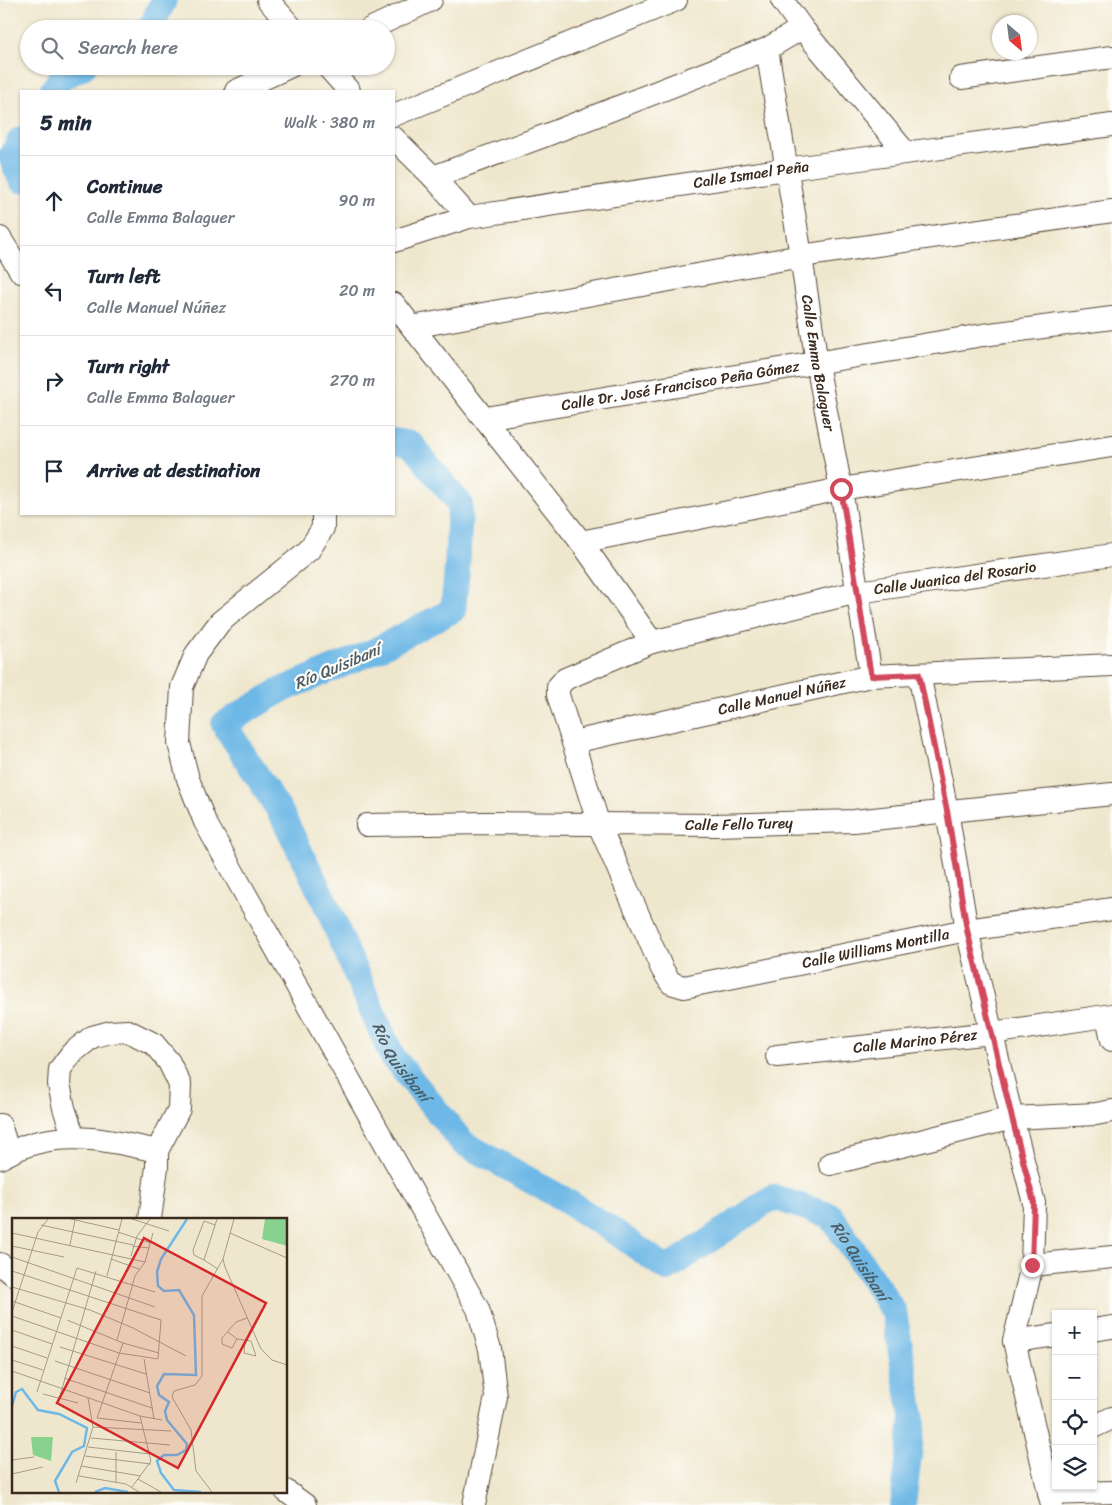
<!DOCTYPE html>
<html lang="en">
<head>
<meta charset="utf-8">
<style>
	body { margin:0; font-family:Sriracha,sans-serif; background:#f6f6f7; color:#1f2937 }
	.controls { position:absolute; right:15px; bottom:15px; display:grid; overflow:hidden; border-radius:0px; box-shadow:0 1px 4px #0004 }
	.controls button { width:45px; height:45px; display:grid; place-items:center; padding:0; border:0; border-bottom:1px solid #e0e1e3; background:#fff; color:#1f2937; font:25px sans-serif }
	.compass { position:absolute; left:992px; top:15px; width:45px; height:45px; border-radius:50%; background:#fff; box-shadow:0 1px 4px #0004; rotate:152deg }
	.stop { position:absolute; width:15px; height:15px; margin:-11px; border:4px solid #d1495b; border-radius:50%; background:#fff }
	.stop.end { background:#d1495b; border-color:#fff; box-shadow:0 1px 5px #0008 }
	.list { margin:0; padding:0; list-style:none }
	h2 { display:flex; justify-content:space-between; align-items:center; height:65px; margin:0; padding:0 20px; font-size:21px }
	h2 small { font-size:16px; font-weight:400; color:#747a83 }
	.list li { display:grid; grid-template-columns:32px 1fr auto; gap:15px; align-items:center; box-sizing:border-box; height:90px; padding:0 20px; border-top:1px solid #e0e1e3 }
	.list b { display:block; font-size:19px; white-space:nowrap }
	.list p { margin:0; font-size:16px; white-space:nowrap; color:#747a83 }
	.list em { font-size:16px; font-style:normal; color:#747a83 }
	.icon { flex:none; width:28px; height:28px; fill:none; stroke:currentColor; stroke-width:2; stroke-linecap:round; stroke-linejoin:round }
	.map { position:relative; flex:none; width:1112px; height:1505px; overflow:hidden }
	.search { position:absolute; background:#fff; box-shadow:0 1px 4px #0004; left:20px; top:20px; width:375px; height:55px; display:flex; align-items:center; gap:12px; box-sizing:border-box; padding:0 18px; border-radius:28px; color:#747a83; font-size:19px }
	.panel { position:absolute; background:#fff; box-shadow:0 1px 4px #0004; left:20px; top:90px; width:375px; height:425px; border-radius:0px }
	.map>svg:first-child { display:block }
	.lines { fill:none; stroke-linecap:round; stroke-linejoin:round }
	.river { stroke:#6db8e6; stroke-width:26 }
	.minor-casing { stroke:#564638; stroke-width:24 }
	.minor { stroke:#fff; stroke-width:22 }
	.route { stroke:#d1495b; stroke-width:6 }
	.labels { text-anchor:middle; stroke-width:4.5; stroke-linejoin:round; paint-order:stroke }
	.street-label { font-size:15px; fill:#3b2a1e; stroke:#fdfcf7 }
	.water-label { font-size:16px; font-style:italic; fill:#4c5c64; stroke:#fdfcf7 }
	.inset-river { fill:none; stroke:#6db8e6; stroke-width:2.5 }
	.inset-road { fill:none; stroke:#a79b87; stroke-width:1 }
	.view { fill:#d62828; fill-opacity:0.15; stroke:#d62828; stroke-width:2.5 }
	.inset-edge { fill:none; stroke:#3b2a1e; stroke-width:2.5 }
</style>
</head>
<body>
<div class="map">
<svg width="1112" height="1505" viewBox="0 0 1112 1505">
	<rect width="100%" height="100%" fill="#fdfcf7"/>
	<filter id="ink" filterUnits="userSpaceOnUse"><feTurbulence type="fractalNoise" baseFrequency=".02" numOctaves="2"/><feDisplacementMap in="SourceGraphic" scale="10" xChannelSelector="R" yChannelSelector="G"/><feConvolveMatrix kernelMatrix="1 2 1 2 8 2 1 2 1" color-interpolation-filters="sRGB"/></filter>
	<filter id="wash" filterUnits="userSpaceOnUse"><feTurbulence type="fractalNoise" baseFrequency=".0096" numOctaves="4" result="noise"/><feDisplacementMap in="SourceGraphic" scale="20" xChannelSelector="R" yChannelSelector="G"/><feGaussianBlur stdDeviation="1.12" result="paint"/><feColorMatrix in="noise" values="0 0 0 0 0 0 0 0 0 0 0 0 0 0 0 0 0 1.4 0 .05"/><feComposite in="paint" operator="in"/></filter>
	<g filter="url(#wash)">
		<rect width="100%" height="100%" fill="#efe7cd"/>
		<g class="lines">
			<!-- river -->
			<g class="river">
				<path d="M150,29L164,0"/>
				<path d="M52,91L60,79L84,66"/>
				<path d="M21,139L11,156L21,180"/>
				<path id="s1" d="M394,441L411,444L460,504L457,569L453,610L370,653L279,691L224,724L282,815L324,900L392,1056L463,1143L560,1197L621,1236L667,1269L773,1197L831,1216L894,1312L913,1421L903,1505"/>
			</g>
		</g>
	</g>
	<g filter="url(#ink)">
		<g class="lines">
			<defs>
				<g id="minor">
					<path d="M268,0L293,29"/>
					<path d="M782,0L802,28L905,152"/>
					<path d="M370,29L431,0"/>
					<path id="s2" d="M767,49L801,256L817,364L841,489L871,676"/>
					<path d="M327,66L349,91"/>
					<path d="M961,78L1112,57"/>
					<path d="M236,91L291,66"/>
					<path d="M394,115L676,0"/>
					<path d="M394,138L433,177L469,217"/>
					<path d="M433,177L544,136L767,49L802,28"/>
					<path d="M0,238L21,272"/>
					<path id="s3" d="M394,241L469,217L786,169L1112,125"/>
					<path d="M394,304L581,542L652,642"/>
					<path d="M412,327L801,256L1112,211"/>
					<path id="s4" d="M485,418L983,335L1112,318"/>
					<path d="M323,514V528L309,550L220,622L196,654L182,687L179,743L188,779L205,822L478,1309L490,1349L496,1397L474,1505"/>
					<path d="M581,542L841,489L1112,446"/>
					<path id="s5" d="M1112,555L858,592L652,642L565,679L558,687V695L599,825L662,969L671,983L684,987L967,930L1112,909"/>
					<path d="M919,674L947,811L967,930L1012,1118L1034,1203L1032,1265L1014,1341L1052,1505"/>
					<path id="s6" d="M573,742L871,676L1112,665"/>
					<path id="s7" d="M367,825L486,823L715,825L854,821L1112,794"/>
					<path d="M1107,1016L1112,1040"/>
					<path id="s8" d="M777,1056L992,1033L1112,1015"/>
					<path d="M0,1125L9,1153"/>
					<path d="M74,1138L64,1108L59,1084L60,1069L72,1053L92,1037L110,1032L128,1031L154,1044L169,1062L180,1085L179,1109L157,1151V1167L150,1219"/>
					<path d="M0,1158C11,1152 23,1146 35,1143C76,1132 117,1142 157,1151"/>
					<path d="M830,1164L1012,1118L1096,1114L1112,1111"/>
					<path d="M0,1264L14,1275"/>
					<path d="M1032,1265L1112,1257"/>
					<path d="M1093,1330L1112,1327"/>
					<path d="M1014,1341L1056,1335"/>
					<path d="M1093,1427L1112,1418"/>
					<path d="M286,1491L305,1505"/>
					<path d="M1049,1494L1112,1492"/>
				</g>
			</defs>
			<!-- minor casing -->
			<use href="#minor" class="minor-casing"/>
			<!-- minor -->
			<use href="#minor" class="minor"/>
		</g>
	</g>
	<g class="lines" filter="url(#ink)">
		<!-- route -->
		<path class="route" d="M841,489L871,676L919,674L947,811L967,930L1012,1118L1034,1203L1032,1265"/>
	</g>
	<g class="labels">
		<!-- street labels -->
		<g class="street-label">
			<text dy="5" stroke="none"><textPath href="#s3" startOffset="364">Calle Ismael Peña</textPath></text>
			<text dy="5" stroke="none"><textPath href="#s2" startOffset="318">Calle Emma Balaguer</textPath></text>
			<text dy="5" stroke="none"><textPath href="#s4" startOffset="198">Calle Dr. José Francisco Peña Gómez</textPath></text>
			<text transform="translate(955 578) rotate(-8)" y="5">Calle Juanica del Rosario</text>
			<text dy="5" stroke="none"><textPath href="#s6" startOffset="214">Calle Manuel Núñez</textPath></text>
			<text dy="5" stroke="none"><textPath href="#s7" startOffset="372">Calle Fello Turey</textPath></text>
			<text dy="5" stroke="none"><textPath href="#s5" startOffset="1101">Calle Williams Montilla</textPath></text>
			<text dy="5" stroke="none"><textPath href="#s8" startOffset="139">Calle Marino Pérez</textPath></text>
		</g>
		<!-- water labels -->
		<g class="water-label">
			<text transform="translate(337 666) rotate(-23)" y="6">Río Quisibaní</text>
			<text dy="6" stroke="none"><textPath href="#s1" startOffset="840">Río Quisibaní</textPath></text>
			<text dy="6" stroke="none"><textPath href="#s1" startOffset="1425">Río Quisibaní</textPath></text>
		</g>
	</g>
	<!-- overview -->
	<g transform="translate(12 1218)">
		<rect width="275" height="275" fill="#efe7cd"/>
		<path d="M253,1H275V28L250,21ZM19,219H41L39,243L21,237Z" fill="#87d28f"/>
		<path class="inset-river" d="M175,1L149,41L145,54L146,68L152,73L167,72L182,97L184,157L152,156L145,168L147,177L157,184L153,193L155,202L175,226L174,232L165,237H152L145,243L149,255L162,272L189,274M0,188L4,174L10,171L26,192L47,196L75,210L72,228L60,234L43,263L47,274M83,274L93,270L116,274"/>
		<path class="inset-road" d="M59,1L107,12M120,1L157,13M205,1L192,42L206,51M222,1L211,41L213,49L249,131L260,142L275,147M29,7L121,27M106,14L139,25M0,15L133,44M218,15L275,40M58,27L63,2M0,28L52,39M120,28L137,30M119,38L125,18L138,1M0,39L143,89M99,41L127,51M192,42L182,37L181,32L192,3L203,7M0,53L149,102L146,141L107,135L0,98M95,58L110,1M0,69L78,92L121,110L174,138M0,83L49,100M0,94L26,14L36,1M55,102L111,125L147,135M0,112L40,126M216,114L225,121L239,123L244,138L232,135L233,123M225,121L220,130L210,126V120L224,104L235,100M105,122L123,58L133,44L141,15M0,128L35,140M48,129L134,156M132,141L142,201M0,142L31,152M43,143L138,175M0,153L128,198L150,202M52,160L140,190M25,174L65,50L143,74M31,176L66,185M48,178L84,53M85,200L111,125M85,200L129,205M81,209L159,213M79,220L158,227M76,229L138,236M73,238L139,246M0,242L22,239M69,248L129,258M0,256L31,249M67,258L114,266L127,274M126,261L149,274M104,264V234M64,265L81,209L76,180M120,269L139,243L128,198M200,274L184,253L179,212L160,179L162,173L183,167L190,158V78L211,41"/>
		<path class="view" d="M132,20L254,85L166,250L45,185Z"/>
		<rect width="275" height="275" class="inset-edge"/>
	</g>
</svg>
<div class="controls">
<button>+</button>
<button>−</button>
<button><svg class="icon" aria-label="locate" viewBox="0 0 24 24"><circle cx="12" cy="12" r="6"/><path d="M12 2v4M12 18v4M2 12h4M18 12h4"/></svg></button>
<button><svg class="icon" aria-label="layers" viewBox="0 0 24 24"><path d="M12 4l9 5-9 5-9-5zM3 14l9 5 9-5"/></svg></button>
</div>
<svg class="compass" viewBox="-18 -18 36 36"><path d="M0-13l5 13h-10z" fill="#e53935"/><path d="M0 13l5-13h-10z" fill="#747a83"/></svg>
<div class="stop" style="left:841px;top:489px"></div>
<div class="stop end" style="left:1032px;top:1265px"></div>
<div class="search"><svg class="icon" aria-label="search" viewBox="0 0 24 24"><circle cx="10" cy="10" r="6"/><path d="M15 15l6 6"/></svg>Search here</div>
<section class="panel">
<h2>5 min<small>Walk · 380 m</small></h2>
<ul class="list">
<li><svg class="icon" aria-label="ahead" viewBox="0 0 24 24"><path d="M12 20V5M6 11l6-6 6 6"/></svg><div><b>Continue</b><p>Calle Emma Balaguer</p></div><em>90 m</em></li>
<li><svg class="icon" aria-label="left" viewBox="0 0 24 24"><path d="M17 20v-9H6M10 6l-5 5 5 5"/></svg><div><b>Turn left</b><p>Calle Manuel Núñez</p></div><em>20 m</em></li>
<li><svg class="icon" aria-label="right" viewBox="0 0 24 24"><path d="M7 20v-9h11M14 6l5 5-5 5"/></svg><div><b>Turn right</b><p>Calle Emma Balaguer</p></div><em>270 m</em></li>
<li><svg class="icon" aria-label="arrive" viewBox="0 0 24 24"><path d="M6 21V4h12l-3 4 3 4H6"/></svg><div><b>Arrive at destination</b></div></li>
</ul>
</section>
</div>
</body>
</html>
